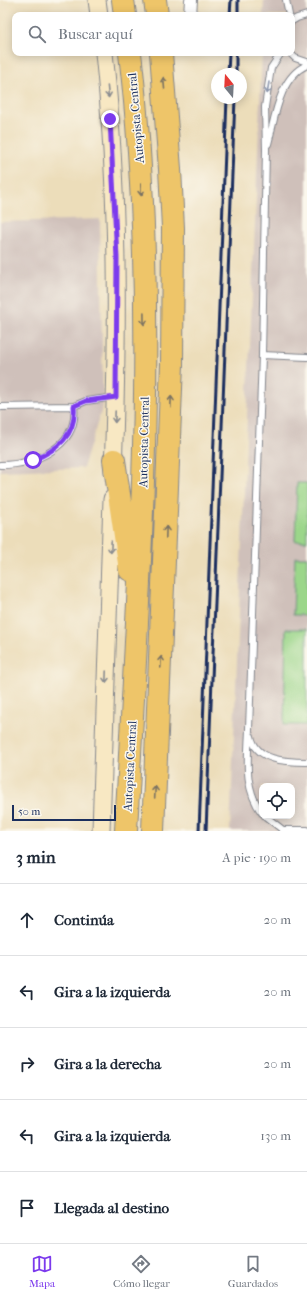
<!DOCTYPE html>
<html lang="es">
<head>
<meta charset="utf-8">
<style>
	body { margin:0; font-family:"IM FELL French Canon",serif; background:#f2f2f3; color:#1f2937 }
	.controls { position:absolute; right:12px; bottom:12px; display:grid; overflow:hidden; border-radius:8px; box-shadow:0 2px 10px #0003 }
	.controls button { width:36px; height:36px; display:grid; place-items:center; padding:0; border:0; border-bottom:1px solid #e0e1e3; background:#fff; color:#1f2937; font:20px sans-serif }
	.compass { position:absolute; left:211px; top:68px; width:36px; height:36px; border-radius:50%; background:#fff; box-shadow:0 2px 10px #0003; rotate:342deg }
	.scale { position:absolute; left:12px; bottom:10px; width:104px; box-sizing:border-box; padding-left:4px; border:2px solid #1b2f5e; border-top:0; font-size:11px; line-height:14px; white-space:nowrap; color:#1b2f5e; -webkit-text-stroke:3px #fbf7ec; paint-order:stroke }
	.stop { position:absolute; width:12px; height:12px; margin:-9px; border:3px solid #7c3aed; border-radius:50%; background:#fff }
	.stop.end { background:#7c3aed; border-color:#fff; box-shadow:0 1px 4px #0008 }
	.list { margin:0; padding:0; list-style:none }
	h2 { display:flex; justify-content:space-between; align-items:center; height:52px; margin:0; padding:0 16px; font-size:17px }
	h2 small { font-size:13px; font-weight:400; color:#747a83 }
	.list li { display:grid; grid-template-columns:26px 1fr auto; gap:12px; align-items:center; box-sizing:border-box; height:72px; padding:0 16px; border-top:1px solid #e0e1e3 }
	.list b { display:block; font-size:15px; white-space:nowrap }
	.list em { font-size:13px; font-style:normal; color:#747a83 }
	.icon { flex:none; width:22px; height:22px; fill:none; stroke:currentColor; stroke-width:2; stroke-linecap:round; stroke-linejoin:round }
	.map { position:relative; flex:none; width:307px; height:831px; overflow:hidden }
	.search { position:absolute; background:#fff; box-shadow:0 2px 10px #0003; left:12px; right:12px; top:12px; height:44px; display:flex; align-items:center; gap:10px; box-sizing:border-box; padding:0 14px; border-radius:8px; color:#747a83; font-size:15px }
	.sheet { height:412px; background:#fff }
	nav { display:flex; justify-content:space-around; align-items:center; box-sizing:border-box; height:56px; border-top:1px solid #e0e1e3; background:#fff; font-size:11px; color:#747a83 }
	nav a { display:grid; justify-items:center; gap:2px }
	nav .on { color:#7c3aed }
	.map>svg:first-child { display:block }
	.industrial { fill:#cfc0ba; fill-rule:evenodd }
	.green { fill:#9bd68a; stroke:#5b8274 }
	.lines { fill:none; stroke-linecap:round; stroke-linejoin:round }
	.service-casing { stroke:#84868c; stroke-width:8 }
	.minor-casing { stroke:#84868c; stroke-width:14 }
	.secondary-casing { stroke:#84868c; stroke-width:19 }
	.motorway-casing { stroke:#84868c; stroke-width:24 }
	.service { stroke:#fff; stroke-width:6 }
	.minor { stroke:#fff; stroke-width:12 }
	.secondary { stroke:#f8e8c3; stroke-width:17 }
	.motorway { stroke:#eec569; stroke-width:22 }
	.rail { stroke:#1b2f5e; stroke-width:3 }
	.oneway { stroke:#7a7263 }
	.oneway2 { stroke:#8d97ae }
	.oneway3 { stroke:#8a8c90 }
	.route { stroke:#7c3aed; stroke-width:5 }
	.labels { text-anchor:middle; stroke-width:3; stroke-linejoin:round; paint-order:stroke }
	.street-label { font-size:12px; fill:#1b2f5e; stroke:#fbf7ec }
</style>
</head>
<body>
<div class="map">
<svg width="307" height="831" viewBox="0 0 307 831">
	<rect width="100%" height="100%" fill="#fbf7ec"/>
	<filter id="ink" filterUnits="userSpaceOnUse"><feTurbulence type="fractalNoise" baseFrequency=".025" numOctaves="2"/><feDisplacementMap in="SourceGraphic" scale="8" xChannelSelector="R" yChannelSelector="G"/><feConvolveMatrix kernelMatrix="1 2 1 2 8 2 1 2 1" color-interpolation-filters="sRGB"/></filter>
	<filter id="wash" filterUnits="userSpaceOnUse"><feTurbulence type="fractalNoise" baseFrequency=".012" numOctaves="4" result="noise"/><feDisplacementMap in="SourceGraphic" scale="16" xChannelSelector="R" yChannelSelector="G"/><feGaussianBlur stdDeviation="0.9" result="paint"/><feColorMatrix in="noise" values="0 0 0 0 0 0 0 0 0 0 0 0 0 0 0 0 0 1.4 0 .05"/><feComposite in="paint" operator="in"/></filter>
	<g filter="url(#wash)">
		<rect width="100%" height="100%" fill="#ecddba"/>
		<!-- industrial -->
		<path class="industrial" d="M264,0H307V831H230L262,53H292V15H263ZM262,786H292V816H262Z
			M100,219L103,405L83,468L0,471V222Z"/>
		<!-- green -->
		<path class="green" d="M297,483H307V541H295Z
			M295,557H307V615H293Z
			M286,629H307V725H284Z"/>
	</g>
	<g filter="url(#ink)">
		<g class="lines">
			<defs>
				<path id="service" d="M286,0L289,15
					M292,21L297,18L307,15
					M290,53L295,58L307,62
					M268,144C275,118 279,77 307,65
					M262,355L307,357
					M0,407L74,406L86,401L115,397
					M0,465C34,465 79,447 74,406
					M251,736C256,761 286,762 307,762
					M262,813C243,788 248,758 249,729L262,355L266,150L265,107L271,68L281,53
					M265,816L283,830H307"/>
				<path id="minor" d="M190,15L191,0"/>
				<path id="secondary" d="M97,0L99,15
					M104,53C119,193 118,331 113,472
					M101,831L112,499"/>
				<path id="motorway" d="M123,0L125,15
					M155,0L157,15
					M114,460L130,570
					M126,831C139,572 160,311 130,53
					M153,831L172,364L173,228L170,169L161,53"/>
			</defs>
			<!-- service casing -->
			<use href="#service" class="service-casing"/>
			<!-- minor casing -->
			<use href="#minor" class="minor-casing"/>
			<!-- secondary casing -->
			<use href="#secondary" class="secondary-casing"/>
			<!-- motorway casing -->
			<use href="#motorway" class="motorway-casing"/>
			<!-- service -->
			<use href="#service" class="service"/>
			<!-- minor -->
			<use href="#minor" class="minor"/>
			<!-- secondary -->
			<use href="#secondary" class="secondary"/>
			<!-- motorway -->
			<use href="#motorway" class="motorway"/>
			<!-- rail -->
			<path class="rail" d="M230,15L231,0
				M238,15V0
				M228,74L229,53
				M236,74V53
				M199,831L227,98
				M206,831L235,98"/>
		</g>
		<!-- one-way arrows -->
		<defs><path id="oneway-shaft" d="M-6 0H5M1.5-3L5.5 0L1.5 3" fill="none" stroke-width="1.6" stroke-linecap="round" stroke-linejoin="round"/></defs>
		<g class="oneway">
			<use href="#oneway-shaft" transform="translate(164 83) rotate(-95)"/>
			<use href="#oneway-shaft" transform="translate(141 190) rotate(88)"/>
			<use href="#oneway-shaft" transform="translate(144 319) rotate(89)"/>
			<use href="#oneway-shaft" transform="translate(171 402) rotate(-88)"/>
			<use href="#oneway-shaft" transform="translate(166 532) rotate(-88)"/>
			<use href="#oneway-shaft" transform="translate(161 662) rotate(-87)"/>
			<use href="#oneway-shaft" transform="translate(155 792) rotate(-87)"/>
		</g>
		<use class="oneway2" href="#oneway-shaft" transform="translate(268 88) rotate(99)"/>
		<g class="oneway3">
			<use href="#oneway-shaft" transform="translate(108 92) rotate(84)"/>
			<use href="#oneway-shaft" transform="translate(115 417) rotate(92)"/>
			<use href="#oneway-shaft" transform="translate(111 547) rotate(92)"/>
			<use href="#oneway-shaft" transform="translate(106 677) rotate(92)"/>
		</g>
	</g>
	<g class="lines" filter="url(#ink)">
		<!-- route -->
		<path class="route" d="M33,460C57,450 77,435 74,406L86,401L116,397L117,258L110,119"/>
	</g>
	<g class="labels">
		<!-- street labels -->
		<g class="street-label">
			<text transform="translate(136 118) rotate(-95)" y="4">Autopista Central</text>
			<text transform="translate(144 442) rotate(-89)" y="4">Autopista Central</text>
			<text transform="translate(130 766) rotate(-87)" y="4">Autopista Central</text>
		</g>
	</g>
</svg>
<div class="controls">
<button><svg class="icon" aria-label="locate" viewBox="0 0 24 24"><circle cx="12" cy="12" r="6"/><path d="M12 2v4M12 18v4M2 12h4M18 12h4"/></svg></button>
</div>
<svg class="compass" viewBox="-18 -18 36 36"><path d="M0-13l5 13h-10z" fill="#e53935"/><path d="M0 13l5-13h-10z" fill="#747a83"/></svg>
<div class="scale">50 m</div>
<div class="stop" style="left:33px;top:460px"></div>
<div class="stop end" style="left:110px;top:119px"></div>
<div class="search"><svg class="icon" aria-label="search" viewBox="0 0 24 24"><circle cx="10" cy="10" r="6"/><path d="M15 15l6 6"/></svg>Buscar aquí</div>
</div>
<section class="sheet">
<h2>3 min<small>A pie · 190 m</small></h2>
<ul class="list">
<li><svg class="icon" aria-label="ahead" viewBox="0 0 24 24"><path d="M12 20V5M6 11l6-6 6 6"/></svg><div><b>Continúa</b></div><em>20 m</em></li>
<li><svg class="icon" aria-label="left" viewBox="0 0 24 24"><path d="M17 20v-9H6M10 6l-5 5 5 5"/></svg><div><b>Gira a la izquierda</b></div><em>20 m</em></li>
<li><svg class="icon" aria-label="right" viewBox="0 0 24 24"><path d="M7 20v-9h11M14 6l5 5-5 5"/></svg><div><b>Gira a la derecha</b></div><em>20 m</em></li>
<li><svg class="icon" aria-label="left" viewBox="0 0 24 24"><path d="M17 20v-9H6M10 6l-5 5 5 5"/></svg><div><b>Gira a la izquierda</b></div><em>130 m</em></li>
<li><svg class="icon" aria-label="arrive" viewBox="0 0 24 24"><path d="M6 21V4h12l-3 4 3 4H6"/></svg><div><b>Llegada al destino</b></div></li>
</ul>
</section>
<nav>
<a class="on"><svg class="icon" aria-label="map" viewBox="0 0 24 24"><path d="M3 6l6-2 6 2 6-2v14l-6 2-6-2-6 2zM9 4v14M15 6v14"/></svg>Mapa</a>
<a><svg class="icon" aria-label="directions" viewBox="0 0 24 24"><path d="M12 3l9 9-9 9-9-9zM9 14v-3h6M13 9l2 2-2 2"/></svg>Cómo llegar</a>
<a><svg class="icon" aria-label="saved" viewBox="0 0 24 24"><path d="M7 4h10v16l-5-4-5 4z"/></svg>Guardados</a>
</nav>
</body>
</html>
